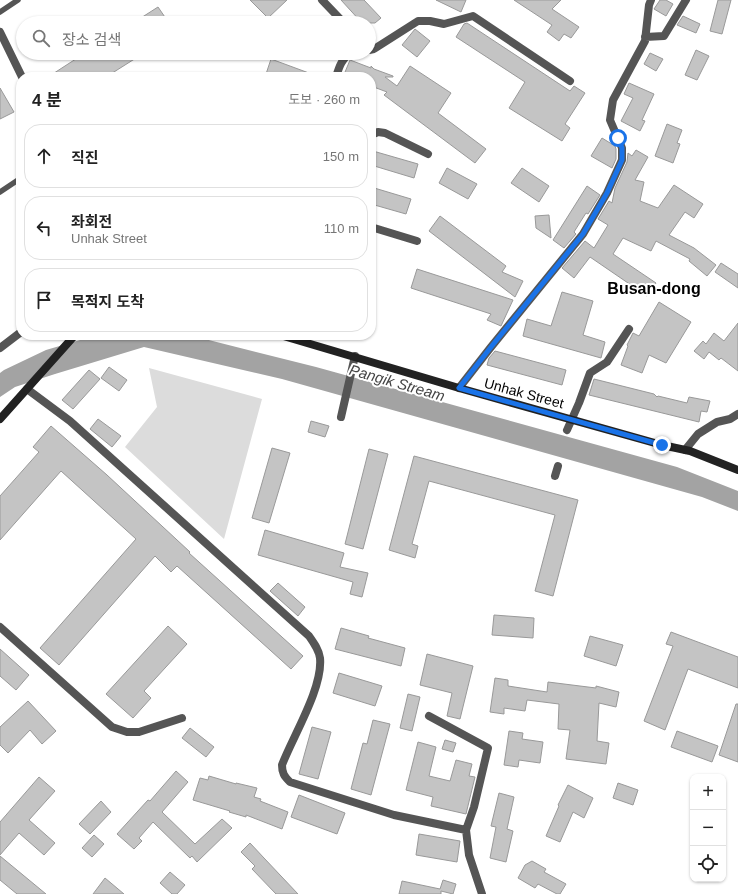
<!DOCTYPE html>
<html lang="ko">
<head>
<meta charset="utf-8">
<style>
	body { margin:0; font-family:Helvetica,"Noto Sans KR",sans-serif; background:#f6f6f6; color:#222 }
	.controls { position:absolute; right:12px; bottom:12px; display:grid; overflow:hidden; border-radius:8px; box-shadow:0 1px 3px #0004 }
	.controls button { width:36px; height:36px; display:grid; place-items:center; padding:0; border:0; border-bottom:1px solid #e0e0e0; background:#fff; color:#222; font:20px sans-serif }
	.stop { position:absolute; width:12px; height:12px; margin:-9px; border:3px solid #1a73e8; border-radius:50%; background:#fff }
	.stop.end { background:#1a73e8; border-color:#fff; box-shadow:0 1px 4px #0008 }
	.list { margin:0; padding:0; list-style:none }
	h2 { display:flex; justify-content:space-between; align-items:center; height:52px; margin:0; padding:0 16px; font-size:17px }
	h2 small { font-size:13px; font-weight:400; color:#767676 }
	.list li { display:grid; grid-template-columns:26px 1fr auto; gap:12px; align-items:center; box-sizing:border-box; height:64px; margin:0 8px 8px; padding:0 8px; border:1px solid #e0e0e0; border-radius:16px }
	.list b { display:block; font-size:15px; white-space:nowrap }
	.list p { margin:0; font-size:13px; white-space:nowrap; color:#767676 }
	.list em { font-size:13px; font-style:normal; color:#767676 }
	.icon { flex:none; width:22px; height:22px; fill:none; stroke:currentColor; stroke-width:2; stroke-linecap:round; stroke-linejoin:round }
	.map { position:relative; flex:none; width:738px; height:894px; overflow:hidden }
	.search { position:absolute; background:#fff; box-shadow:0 1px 3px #0004; left:16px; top:16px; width:360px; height:44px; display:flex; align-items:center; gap:10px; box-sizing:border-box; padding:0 14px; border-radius:22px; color:#767676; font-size:15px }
	.panel { position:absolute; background:#fff; box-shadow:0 1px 3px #0004; left:16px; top:72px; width:360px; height:268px; border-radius:16px }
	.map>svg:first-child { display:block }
	.green { fill:#dcdcdc }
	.water { fill:#a3a3a3 }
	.building { fill:#c4c4c4; stroke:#999 }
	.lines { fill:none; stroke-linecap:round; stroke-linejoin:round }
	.service { stroke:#555; stroke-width:5.5 }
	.minor { stroke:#555; stroke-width:8 }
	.secondary { stroke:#222; stroke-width:8 }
	.route { stroke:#1a73e8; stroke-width:5 }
	.labels { text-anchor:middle; stroke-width:4; stroke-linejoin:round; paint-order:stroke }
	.street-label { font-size:14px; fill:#000; stroke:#fff }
	.water-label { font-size:15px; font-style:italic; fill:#444; stroke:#fff }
	.quarter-label { font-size:16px; font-weight:bold; fill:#000; stroke:#fff }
</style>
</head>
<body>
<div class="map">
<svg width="738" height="894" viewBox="0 0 738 894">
	<rect width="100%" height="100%" fill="#fff"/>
	<!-- green -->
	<path class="green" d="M149,368L262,399L224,539L125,447L157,407Z"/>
	<!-- water -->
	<path class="water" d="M97,335H189L316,367L677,467L738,491V511L702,497L282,379L144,347L55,374L15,387L0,397V373L4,370L46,350Z"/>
	<!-- building -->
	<path class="building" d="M250,0H287L268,18Z
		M341,0H364L381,18L375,23H362Z
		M436,0H466L461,12Z
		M514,0H561L552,9L579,27L571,38L564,34L559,41L547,32L552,25Z
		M660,0H666L673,4L666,16L654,9Z
		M718,0H731L722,34L710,31Z
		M158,7L169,23H133Z
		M683,16L700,24L696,33L677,25Z
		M467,23L570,91L574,86L585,93L565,124L570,128L562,141L509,108L525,82L456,37L464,24Z
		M415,29L430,41L417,57L402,45Z
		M696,50L709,56L697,80L685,75Z
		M85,53H144L106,77H48Z
		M650,53L663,59L656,71L644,64Z
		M271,59L317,76V77H275L266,74Z
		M350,60L371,68V66L374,69L393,76V77H385L397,86L410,66L451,93L438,113L486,149L475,163L384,95L387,92L371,86V77H343Z
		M629,83L654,94L642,120L645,121L640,131L621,121L633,98L624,94Z
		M0,88L14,112L0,119Z
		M667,124L682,130L677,143L680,144L673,163L655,156Z
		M602,138L615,146L616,149V159L612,168L591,156Z
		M636,150L648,157L635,180L644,182L640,201L658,208L674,185L703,204L694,218L685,212L669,235L694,248L716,265L707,276L689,261L690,259L656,241L651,251L623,238L613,254L656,283L647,296L590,257L574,278L562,268L585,241L594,248L608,225L598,219L609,201L612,203L615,188L627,162L628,153L632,156Z
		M373,151L418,164L414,178L371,165Z
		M447,168L477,184L468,199L439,183Z
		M522,168L549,186L539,202L511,183Z
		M587,186L600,195L588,214L586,213L574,232L576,234L564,248L553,240Z
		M371,187L411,199L406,214L371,204Z
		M549,215L551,238L536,228L535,216Z
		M440,216L506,266L502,272L523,281L515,297L429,231Z
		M721,263L738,274V288L715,272Z
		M417,269L513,300L501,326L487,320L491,314L411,288Z
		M562,292L593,301L583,335L605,342L601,358L523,336L527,319L551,326Z
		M659,302L691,322L666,363L649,355L642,373L621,365L628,346L627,345L633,333L639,336Z
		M738,323V371L721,358L719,360L709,352L704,359L694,351L703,341L706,344L714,333L724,341Z
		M495,351L566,370L562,385L487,365L489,358Z
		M109,367L127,380L119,391L101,378Z
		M89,370L100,379L73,409L62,400Z
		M594,379L654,394L657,397L658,396L687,403L689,397L710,401L707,412L701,411L699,422L589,395Z
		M98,419L121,436L112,447L90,429Z
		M311,421L329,426L325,437L308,432Z
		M51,426L107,475L190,552L189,553L303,656L291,669L177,566L171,572L155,556L59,665L40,648L136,539L61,471L0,540V496L39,452L33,447Z
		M272,448L290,453L269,523L252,518Z
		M369,449L388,454L363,549L345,544Z
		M414,456L578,500L553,596L535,591L555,515L429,481L412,544L418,546L415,558L389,550Z
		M265,530L344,553L340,567L368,573L362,597L350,594L353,582L258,555Z
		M278,583L305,607L298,616L270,591Z
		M494,615L534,618L533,638L492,635Z
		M168,626L187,644L144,691L151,698L133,718L106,694Z
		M341,628L369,636L368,638L405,648L401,666L335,649Z
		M671,632L738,657V688L688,669L665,730L644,721L673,646L666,644Z
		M590,636L623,645L616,666L584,656Z
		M0,649L29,675L16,690L0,676Z
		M427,654L473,666L460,719L447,716L452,693L420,685Z
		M339,673L382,686L375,706L333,693Z
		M495,678L508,680V686L547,692L548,682L596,688V686L619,692L616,707L599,703L597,741L609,743L606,764L566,759L570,730L558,729L559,704L527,700L525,711L504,708V714L490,712Z
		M408,694L420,697L412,731L400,728Z
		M28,701L56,731L42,744L30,730L8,753L0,745V727Z
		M736,704H738V762L719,755Z
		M373,720L390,724L371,795L351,789L363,743L367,744Z
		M312,727L331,732L318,779L299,774Z
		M190,728L214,747L206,757L182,738Z
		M509,731L523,733L522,739L543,742L540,763L519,760L518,767L504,765Z
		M677,731L718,746L712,762L671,747Z
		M445,740L456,743L453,752L442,749Z
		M418,742L436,747L429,776L450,781L456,760L472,764L469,776L475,777L466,814L431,806L433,797L406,790Z
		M176,771L188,782L162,812L195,844L222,819L232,828L197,862L192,856L190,858L153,822L139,838L142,841L134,849L117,834L148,800L150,801Z
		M209,776L236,784V783L257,788L254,797L261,799L260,801L288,812L282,829L246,815V817L229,812L230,811L193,800L200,778L208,780Z
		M39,777L55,791L29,820L55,843L44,855L19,833L0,855V822Z
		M618,783L638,790L633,805L613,798Z
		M568,785L593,798L584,818L573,812L560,842L546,836L559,806L558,805Z
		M499,793L514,797L507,829L513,831L506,862L490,858L496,827L491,826Z
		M299,795L345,813L337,834L291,817Z
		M101,801L111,812L90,834L79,824Z
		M419,834L460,841L457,862L416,855Z
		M94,835L104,844L92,857L82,848Z
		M250,843L264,858L298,894H276L252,869L255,866L241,852Z
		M0,856L46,894H17L0,880Z
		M532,861L546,869L544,872L566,884L560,894H557L538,884L535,888L518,878L525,865Z
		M170,872L185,885L177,894H172L160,883Z
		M105,878L124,894H93Z
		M443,880L456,884L453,894L441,891V894H399L402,881L440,889Z"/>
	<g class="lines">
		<!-- service -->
		<path class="service" d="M0,12L18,0
			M0,192L21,178"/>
		<!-- minor -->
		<path class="minor" d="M322,0L344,23
			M0,32L22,77
			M645,37L664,36L686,0
			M369,50L374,49L418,21H430L444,24L473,16L570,81
			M336,77C339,67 342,58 351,53
			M371,135L378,132L385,133L428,154
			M371,227L417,241
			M0,348L21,332
			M459,388L491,347L583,234L607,193L622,160V148L610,120L613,100L645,41L649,5L651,0
			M27,389L70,421L309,636C314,643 319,650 320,658C323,688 293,736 282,765C282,773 284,776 290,782L394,815L466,830L469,855L482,894
			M341,417L355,356
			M567,430L579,403L590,373L607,362L629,329
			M685,450L698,434L717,422L730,419L738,414
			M555,476L558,466
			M0,627L112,727L127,732H139L182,718
			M429,716L488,748L474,807L466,830"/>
		<!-- secondary -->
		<path class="secondary" d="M280,335L459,388L662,445L690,451L738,470
			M0,419L75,335"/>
	</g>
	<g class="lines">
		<!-- route -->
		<path class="route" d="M618,138L622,148V160L607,193L583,234L491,347L459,388L662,445"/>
	</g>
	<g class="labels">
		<!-- street labels -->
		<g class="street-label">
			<text transform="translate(524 393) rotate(15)" y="5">Unhak Street</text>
		</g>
		<!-- water labels -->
		<g class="water-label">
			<text transform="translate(397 383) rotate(16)" y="5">Pangik Stream</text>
		</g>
		<!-- quarter labels -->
		<g class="quarter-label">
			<text x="654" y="294">Busan-dong</text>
		</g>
	</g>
</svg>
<div class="controls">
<button>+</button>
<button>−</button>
<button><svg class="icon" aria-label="locate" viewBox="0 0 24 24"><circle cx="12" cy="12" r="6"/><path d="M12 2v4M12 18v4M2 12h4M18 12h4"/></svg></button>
</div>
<div class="stop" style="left:618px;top:138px"></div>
<div class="stop end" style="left:662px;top:445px"></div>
<div class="search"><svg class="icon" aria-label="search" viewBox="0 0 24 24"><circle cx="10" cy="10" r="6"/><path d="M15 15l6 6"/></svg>장소 검색</div>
<section class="panel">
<h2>4 분<small>도보 · 260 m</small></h2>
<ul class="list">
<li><svg class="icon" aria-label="ahead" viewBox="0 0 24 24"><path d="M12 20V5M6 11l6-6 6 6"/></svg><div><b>직진</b></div><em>150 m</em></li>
<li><svg class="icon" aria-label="left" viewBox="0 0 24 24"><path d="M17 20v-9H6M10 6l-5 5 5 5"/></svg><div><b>좌회전</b><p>Unhak Street</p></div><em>110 m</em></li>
<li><svg class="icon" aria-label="arrive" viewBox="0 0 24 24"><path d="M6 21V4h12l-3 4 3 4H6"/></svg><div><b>목적지 도착</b></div></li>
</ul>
</section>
</div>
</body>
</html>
